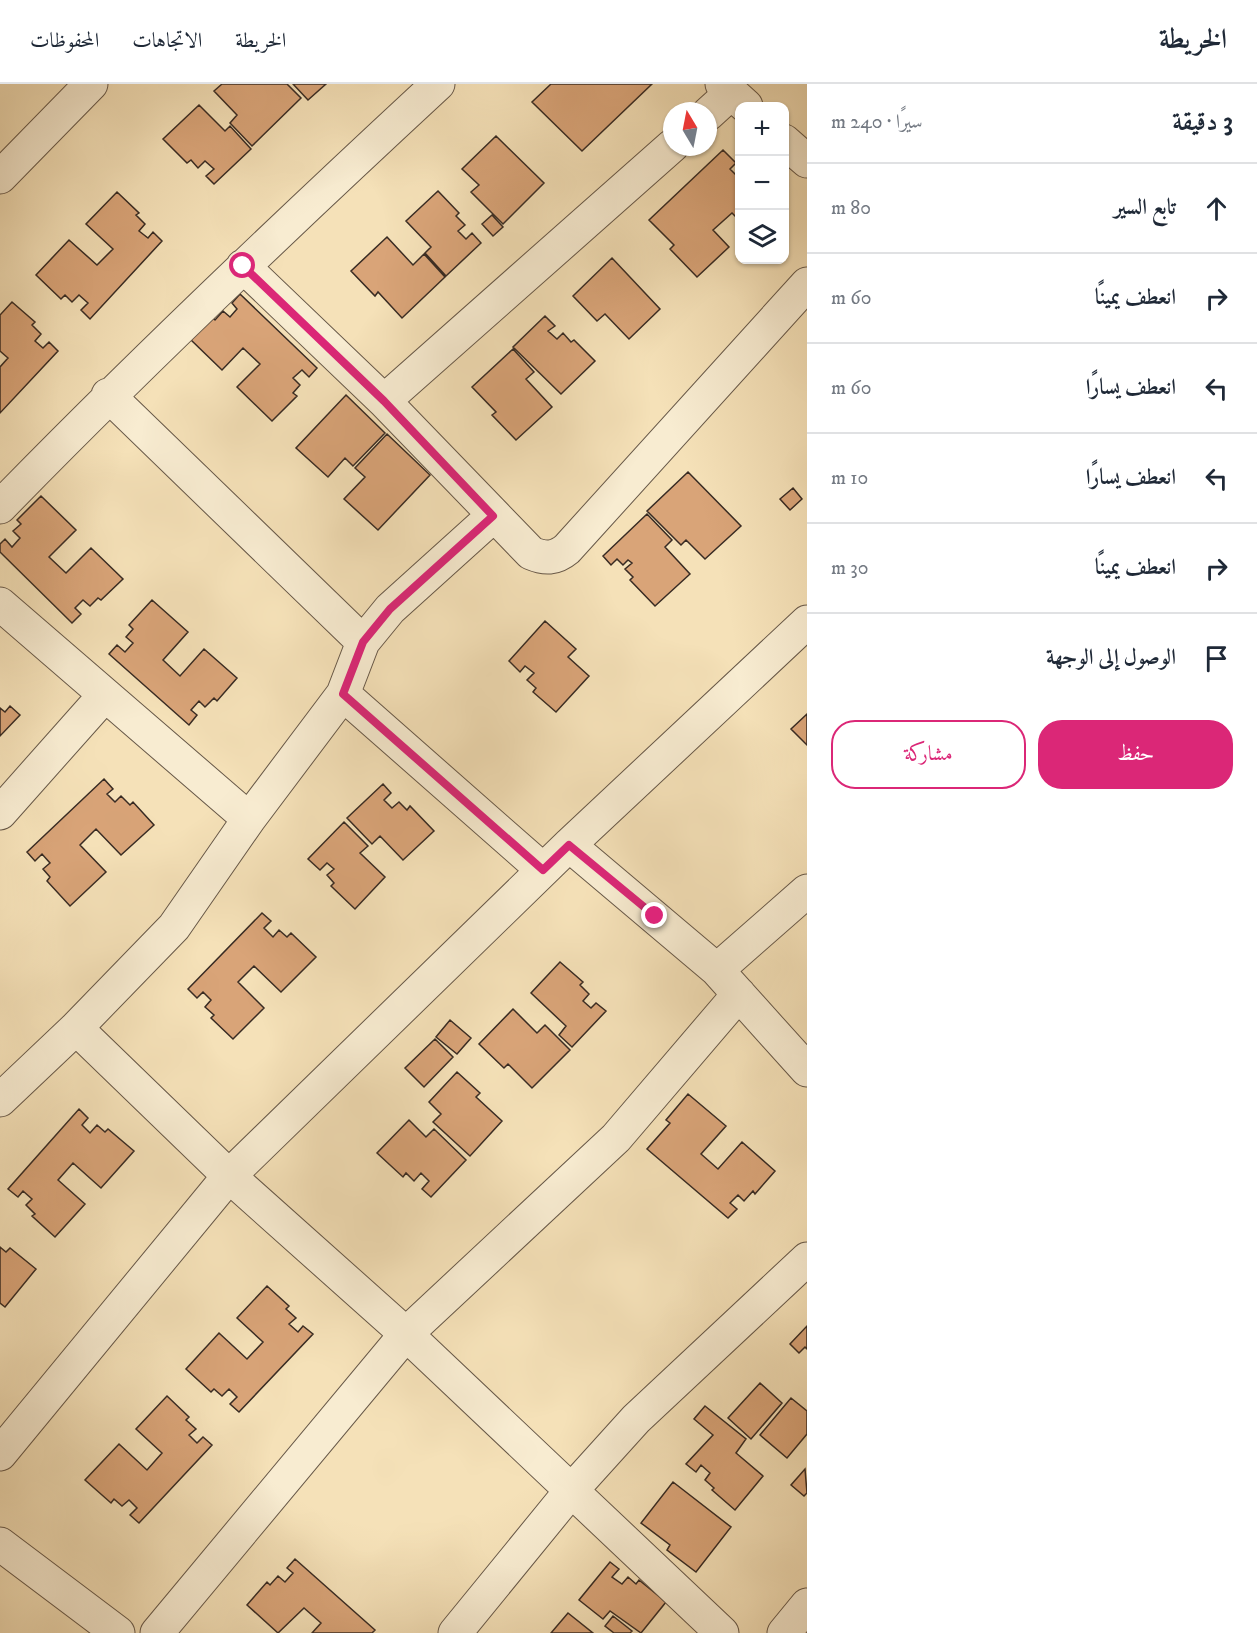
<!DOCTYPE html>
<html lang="ar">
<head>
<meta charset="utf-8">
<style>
	body { margin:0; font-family:"IM FELL DW Pica",Amiri,serif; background:#f6f6f7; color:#1f2937; direction:rtl }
	.controls { position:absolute; right:18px; top:18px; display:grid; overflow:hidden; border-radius:12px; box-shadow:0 2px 4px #0004 }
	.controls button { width:54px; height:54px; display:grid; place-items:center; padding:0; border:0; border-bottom:2px solid #e0e1e3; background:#fff; color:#1f2937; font:30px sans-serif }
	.compass { position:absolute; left:663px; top:18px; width:54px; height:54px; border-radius:50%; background:#fff; box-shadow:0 2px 4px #0004; rotate:350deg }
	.stop { position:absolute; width:18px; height:18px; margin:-14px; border:4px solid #db2777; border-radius:50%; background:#fff }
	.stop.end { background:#db2777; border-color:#fff; box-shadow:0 2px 6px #0008 }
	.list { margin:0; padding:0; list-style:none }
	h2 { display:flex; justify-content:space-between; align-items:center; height:78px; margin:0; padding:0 24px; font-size:26px }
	h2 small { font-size:20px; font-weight:400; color:#747a83 }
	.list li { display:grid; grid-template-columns:39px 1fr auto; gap:18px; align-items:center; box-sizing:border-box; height:90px; padding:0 24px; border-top:2px solid #e0e1e3 }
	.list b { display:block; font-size:22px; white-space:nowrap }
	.list em { font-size:20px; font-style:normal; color:#747a83 }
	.actions { display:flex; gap:12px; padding:18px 24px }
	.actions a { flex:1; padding:14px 0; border:2px solid #db2777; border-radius:24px; text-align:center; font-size:21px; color:#db2777 }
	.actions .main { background:#db2777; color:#fff }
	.icon { flex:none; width:33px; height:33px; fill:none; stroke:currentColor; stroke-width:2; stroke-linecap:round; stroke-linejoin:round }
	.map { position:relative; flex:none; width:807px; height:1549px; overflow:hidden; direction:ltr }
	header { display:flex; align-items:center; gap:36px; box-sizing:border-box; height:84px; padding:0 30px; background:#fff; border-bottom:2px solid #e0e1e3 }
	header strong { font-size:28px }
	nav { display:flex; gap:33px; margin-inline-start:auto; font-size:21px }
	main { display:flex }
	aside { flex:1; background:#fff }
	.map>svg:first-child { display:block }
	.building { fill:#d9a478; stroke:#382b23; stroke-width:1.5 }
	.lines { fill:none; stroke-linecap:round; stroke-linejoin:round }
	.street-casing { stroke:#675848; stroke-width:35 }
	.street { stroke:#f8ecd1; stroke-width:33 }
	.route { stroke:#db2777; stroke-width:8 }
</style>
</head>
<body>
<header>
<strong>الخريطة</strong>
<nav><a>الخريطة</a><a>الاتجاهات</a><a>المحفوظات</a></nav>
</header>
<main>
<aside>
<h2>3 دقيقة<small>سيرًا · 240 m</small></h2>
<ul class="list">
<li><svg class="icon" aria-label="ahead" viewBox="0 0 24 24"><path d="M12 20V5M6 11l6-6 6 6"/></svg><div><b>تابع السير</b></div><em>80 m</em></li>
<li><svg class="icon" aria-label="right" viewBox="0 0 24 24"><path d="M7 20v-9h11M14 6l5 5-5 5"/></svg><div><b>انعطف يمينًا</b></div><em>60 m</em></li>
<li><svg class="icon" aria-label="left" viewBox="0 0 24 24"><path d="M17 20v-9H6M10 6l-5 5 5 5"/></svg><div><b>انعطف يسارًا</b></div><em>60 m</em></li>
<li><svg class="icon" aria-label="left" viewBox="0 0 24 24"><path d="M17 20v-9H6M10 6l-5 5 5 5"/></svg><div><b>انعطف يسارًا</b></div><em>10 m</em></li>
<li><svg class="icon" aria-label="right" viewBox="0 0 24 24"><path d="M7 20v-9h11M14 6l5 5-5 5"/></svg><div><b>انعطف يمينًا</b></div><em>30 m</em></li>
<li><svg class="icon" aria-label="arrive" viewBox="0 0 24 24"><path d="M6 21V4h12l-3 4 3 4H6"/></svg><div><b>الوصول إلى الوجهة</b></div></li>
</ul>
<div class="actions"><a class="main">حفظ</a><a>مشاركة</a></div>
</aside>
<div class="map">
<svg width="807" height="1549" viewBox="0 0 807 1549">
	<rect width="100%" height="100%" fill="#f5e1b8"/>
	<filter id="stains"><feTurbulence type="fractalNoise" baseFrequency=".00333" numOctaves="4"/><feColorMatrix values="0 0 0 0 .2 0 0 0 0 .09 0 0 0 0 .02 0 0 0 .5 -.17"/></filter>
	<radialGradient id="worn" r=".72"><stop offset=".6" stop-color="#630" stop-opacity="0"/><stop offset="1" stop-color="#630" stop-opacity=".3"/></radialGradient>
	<!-- building -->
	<path class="building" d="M222,0H287L301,14L252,62L230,39L237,31L214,7Z
		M293,0H326L308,16Z
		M551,0H652L582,67L532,18Z
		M199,21L225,47L230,42L251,65L214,100L206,92L214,85L205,77L198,84L191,76L187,79L163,55Z
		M496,52L544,99L503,140L471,108L479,101L462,85Z
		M723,66L736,79L730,85L738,93L740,91V137L732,129L713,146L729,163L697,193L670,165L674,161L649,136Z
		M438,107L459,129L456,132L465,141L458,147L466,155L472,149L481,159L446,192L425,169L431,163L406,137Z
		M117,108L139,129L136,131L145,140L139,147L148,154L153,148L162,157L90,235L81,226L88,219L79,211L72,218L65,211L61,215L36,191L69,156L97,181L113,165L86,140Z
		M492,131L503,143L493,152L482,140Z
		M387,153L413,181L424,170L445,193L402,234L378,208L375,212L351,187Z
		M612,174L660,225L629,255L605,230L597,237L573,212Z
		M240,210L317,284L309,293L302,286L293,294L300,301L293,309L297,312L272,337L237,303L260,280L243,264L222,286L190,255L212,233L215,236L223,227L230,233L237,225L232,219Z
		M12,218L35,238L32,241L41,250L35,257L43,264L49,258L58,267L0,329V283L8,274L0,267V231Z
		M545,232L555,242L548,247L557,255L563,249L571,258L574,256L595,277L561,310L513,263Z
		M513,265L534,288L526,295L552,323L516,356L492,331L496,328L472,303Z
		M346,311L385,349L353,382L345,374L328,393L296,364Z
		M387,350L430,391L378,446L344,415L365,393L355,384Z
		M688,388L741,442L705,475L686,456L681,461L647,427Z
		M793,404L802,415L790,426L780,415Z
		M41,412L76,446L49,473L66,489L91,464L123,495L101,516L98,514L90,522L83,516L75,524L81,530L72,539L0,468V460L5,455L12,463L20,454L13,447L21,440L17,436Z
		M647,430L672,456L665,463L690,490L655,522L630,496L633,493L625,485L632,479L628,476L623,481L617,475L611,481L603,472Z
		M152,516L188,548L163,576L180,592L204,565L237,594L217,617L214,614L205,623L199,617L191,626L197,631L189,641L109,570L117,561L125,568L133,559L126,553L133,545L129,541Z
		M545,537L576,565L568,573L589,592L556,628L533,608L536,604L527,596L534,589L525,582L520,588L509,577Z
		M10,622L20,631L0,652V624L5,628Z
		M807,630V661L791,645Z
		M104,695L113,705L107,710L115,718L121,712L130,721L133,718L154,741L121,771L96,745L80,761L106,788L70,822L47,797L50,793L43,785L50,779L42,770L35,777L27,768Z
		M383,700L391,709L384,716L392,724L399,718L407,726L410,722L434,747L403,776L380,752L372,760L347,734Z
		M344,738L368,762L360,769L385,793L355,825L331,802L334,799L327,791L334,785L327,779L320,786L308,775Z
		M262,829L271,837L264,844L273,853L279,846L287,853L291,849L316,873L281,908L254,882L238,898L264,924L233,955L211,934L214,931L205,923L211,916L203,908L197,914L188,905Z
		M560,878L583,898L580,901L589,910L583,917L591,924L596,919L606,927L572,963L559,951L566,942L531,909Z
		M513,925L537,949L545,941L570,966L532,1004L508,980L504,984L479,960Z
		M450,936L471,954L457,970L436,953Z
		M435,955L453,973L424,1003L405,984Z
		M457,988L480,1009L476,1013L502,1037L470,1072L433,1038L441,1030L429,1018Z
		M688,1010L726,1042L701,1070L718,1085L742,1058L775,1087L755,1110L753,1107L744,1117L738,1111L730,1119L737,1125L728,1134L647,1065L670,1039L666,1036Z
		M79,1025L88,1034L82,1041L90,1049L97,1041L105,1048L108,1045L134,1067L101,1104L73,1079L58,1096L85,1120L55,1153L32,1132L35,1130L26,1121L32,1115L23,1107L18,1113L8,1105Z
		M409,1036L426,1053L434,1045L466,1076L431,1113L422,1105L429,1097L421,1089L414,1097L406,1089L403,1093L377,1069Z
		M0,1163L6,1168L10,1164L36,1185L5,1223L0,1219Z
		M267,1202L289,1222L286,1225L296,1234L289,1240L298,1248L303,1242L313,1250L239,1328L230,1320L237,1313L229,1305L222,1312L214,1305L211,1308L186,1285L219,1249L247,1275L263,1258L237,1234Z
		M807,1242V1265L805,1263L799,1269L790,1260Z
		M760,1299L782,1319L751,1355L728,1334Z
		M167,1312L189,1333L186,1336L196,1345L189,1351L197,1359L203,1353L212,1361L139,1439L130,1431L137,1424L129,1416L122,1422L114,1415L111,1419L85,1396L119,1360L147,1386L162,1369L136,1345Z
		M791,1314L807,1327V1350L787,1374L760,1351Z
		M705,1322L746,1355L736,1369L763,1392L735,1426L712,1406L714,1404L705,1396L710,1389L701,1381L696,1388L686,1380L713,1351L694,1335Z
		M805,1385L807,1409L804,1412L791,1401Z
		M673,1398L731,1443L696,1488L667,1466L670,1461L641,1439Z
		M295,1475L375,1546L372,1549H312L321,1539L304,1524L278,1549L247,1521L267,1498L270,1501L278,1492L285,1498L293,1489L287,1484Z
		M610,1478L619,1485L612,1493L622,1500L628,1493L636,1500L639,1496L666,1518L641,1549L610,1527L603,1535L579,1516Z
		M568,1529L593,1549H551Z
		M613,1532L632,1547L630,1549H614L605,1542Z"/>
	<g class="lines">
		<defs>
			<path id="street" d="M722,0L746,22
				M708,30L731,9
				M784,57L807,77
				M0,93L91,0
				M243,182L384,317L531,469C545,475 555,475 567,465L807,200
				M108,311L363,558
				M384,317L672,62
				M0,423C142,277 289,138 438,0
				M0,520L249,735
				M343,610L543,786
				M0,729L104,612
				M569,761L717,886L807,986
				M717,886L807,807
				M76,944L229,1092L406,1250L722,1549
				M0,1016L76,944L174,843L249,735L343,610L363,558L390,525L493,432
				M0,1370L229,1092L569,761L807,538
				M0,1460L118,1549
				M157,1549L406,1250L616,1054L739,910
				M455,1549L570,1408L636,1335L807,1175
				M784,1549L807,1521"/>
		</defs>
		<!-- street casing -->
		<use href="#street" class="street-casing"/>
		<!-- street -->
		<use href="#street" class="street"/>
	</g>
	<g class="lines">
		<!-- route -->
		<path class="route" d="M243,182L384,317L493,432L390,525L363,558L343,610L543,786L569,761L655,832"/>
	</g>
	<rect width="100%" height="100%" filter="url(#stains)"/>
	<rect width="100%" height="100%" fill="url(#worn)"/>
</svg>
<div class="controls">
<button>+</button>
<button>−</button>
<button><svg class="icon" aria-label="layers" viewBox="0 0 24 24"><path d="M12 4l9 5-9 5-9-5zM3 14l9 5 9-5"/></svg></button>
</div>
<svg class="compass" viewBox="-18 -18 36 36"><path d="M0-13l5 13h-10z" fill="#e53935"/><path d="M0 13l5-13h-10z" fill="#747a83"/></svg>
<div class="stop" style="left:243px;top:182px"></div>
<div class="stop end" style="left:655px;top:832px"></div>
</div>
</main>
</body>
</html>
